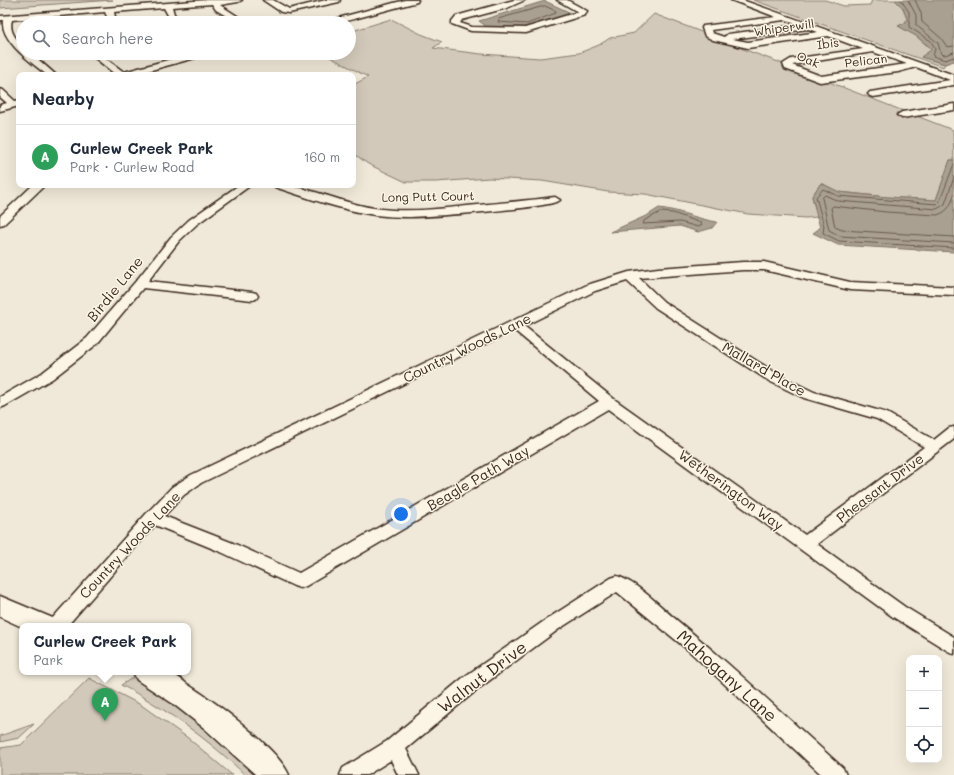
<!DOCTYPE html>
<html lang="en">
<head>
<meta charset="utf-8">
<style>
	body { margin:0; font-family:Mali,sans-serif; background:#f6f6f7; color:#1f2937 }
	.controls { position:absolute; right:12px; bottom:12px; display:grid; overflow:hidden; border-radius:8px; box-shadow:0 4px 16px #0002 }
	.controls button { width:36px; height:36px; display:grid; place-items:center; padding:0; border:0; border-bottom:1px solid #e0e1e3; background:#fff; color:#1f2937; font:20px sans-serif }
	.you { position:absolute; left:401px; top:514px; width:14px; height:14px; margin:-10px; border:3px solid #fff; border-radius:50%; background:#1a73e8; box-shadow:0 0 0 6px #1a73e833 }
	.badge { display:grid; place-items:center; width:26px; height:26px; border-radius:50%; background:#ea580c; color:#fff; font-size:13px; font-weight:700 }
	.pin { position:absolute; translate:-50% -33px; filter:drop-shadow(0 1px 2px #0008) }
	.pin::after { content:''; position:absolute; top:21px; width:14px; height:12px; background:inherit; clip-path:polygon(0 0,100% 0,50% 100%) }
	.popup { position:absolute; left:19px; top:623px; width:172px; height:52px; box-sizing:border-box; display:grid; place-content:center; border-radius:8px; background:#fff; filter:drop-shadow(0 1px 3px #0005); font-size:13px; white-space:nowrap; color:#747a83 }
	.popup b { font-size:15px; color:#1f2937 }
	.popup::after { content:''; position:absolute; left:50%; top:100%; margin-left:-8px; border:8px solid transparent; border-top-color:#fff }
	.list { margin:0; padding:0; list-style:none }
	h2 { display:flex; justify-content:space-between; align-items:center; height:52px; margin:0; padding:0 16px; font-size:17px }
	h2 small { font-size:13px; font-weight:400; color:#747a83 }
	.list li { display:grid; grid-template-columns:26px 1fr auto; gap:12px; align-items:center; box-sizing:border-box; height:64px; padding:0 16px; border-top:1px solid #e0e1e3 }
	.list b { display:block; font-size:15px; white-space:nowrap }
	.list p { margin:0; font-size:13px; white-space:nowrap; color:#747a83 }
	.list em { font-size:13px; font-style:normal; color:#747a83 }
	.icon { flex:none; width:22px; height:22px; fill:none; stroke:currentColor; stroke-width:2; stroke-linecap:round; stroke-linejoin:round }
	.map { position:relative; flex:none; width:954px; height:775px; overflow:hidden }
	.search { position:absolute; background:#fff; box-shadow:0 4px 16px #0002; left:16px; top:16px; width:340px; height:44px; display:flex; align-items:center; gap:10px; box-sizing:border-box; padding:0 14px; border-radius:22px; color:#747a83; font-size:15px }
	.panel { position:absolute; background:#fff; box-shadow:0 4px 16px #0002; left:16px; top:72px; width:340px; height:116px; border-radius:8px }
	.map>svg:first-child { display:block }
	.green { fill:#d2c9ba; stroke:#867a6c }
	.water { fill:#aaa091; stroke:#7e7163 }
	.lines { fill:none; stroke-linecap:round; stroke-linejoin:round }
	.shore { stroke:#67594c; stroke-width:1 }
	.street-casing { stroke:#3b2a1e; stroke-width:3 }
	.secondary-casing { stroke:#3b2a1e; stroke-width:3 }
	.street { fill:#fcf5e5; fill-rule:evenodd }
	.secondary { fill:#fcf5e5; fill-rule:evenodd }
	.labels { text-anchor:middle; stroke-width:3; stroke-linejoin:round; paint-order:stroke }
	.far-street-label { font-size:12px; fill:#3b2a1e; stroke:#fcf5e5 }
	.street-label { font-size:14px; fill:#3b2a1e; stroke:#fcf5e5 }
	.near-street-label { font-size:17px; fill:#3b2a1e; stroke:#fcf5e5 }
</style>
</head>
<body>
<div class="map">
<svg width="954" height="775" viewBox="0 0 954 775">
	<rect width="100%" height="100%" fill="#f0e9d9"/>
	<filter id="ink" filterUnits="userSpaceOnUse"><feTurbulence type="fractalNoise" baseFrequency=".025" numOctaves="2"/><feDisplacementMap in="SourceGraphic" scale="8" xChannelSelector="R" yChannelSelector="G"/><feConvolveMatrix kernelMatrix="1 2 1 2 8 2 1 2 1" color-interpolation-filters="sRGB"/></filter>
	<g filter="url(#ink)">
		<!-- green -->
		<path class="green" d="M0,0H113L0,8Z
			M753,0H825L844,6L870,5L872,0H895L903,8L907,19L905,23L899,26L916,36L932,50L921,57L945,64L943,67Z
			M654,14L704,33L705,35L781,63L785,68L824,80L906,112L896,113L900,117L914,115L953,130L954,160H950L936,200L887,197L839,192L821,183L812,196L817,217L806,218L748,214L645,194L608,192L542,181L489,178L436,182H406L368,164L353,153V85L368,77L322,53H349V32L391,19L421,34L442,42L433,48L481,54L540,58L579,53L599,45L610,38L634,33Z
			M136,676L164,693L263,775H245C212,742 162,706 121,685Z
			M89,678L141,705L188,738L232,775H0V748L21,745Z
			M34,724L19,738L0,742V736Z"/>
		<!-- water -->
		<path class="water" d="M895,0H954V61L945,64L921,57L932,49L916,36L898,26L905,23L907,19L903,8Z
			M545,1L571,13L527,28L487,27L479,21Z
			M950,160H954V252L838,245L813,233L820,228L812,196L821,183L839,192L887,197L936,200Z
			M659,208C679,210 697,219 717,222L712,228L698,232L680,226L610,232L648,215Z"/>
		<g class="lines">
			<!-- shore -->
			<path class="shore" d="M901,0L909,12V27L931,41L935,49L933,56L945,60L954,57
				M908,0L916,15V25L938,43L941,54L945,55L954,52
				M915,0L921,13L922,22L941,38L947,47L954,46
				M545,6L556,11V13L527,24L498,22L499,19Z
				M954,164L940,201L937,204L838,196L823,189L816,197L824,226L823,233L839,241L954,248
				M954,177L945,204L937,209L838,201L825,195L822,198L829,230L840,236L954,243
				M954,195C951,205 948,212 937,215L886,212L833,206L831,208L835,227L842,230L954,237
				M661,212L673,213L701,223L702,225L698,227L680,222L643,224L644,221Z"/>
			<defs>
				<path id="street" d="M207,0H242L238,2L220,5L248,23H238L216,10L212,4L172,7L174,14L184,23H175L169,17L164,8L114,12L115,17L122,23H113L108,19L105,12L12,20C9,31 15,38 23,46V53H31L56,75H47C32,63 0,41 3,20H0V16Z
					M263,0H273L289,9L326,0H340L339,2L289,13L281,12Z
					M405,0H418L417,2L339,23H326L327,21Z
					M514,0H525L507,8L462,20L460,23L472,27L525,28L578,12L557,0H567L587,11L585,15L526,33L471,31L452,24V21L456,16Z
					M731,0H742L954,75V85L873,97L870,96L868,94L870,92L950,80L916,67L898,72L820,82L785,69L783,64L791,59L863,49L828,36L748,48L713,40L705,36L702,28L703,26L776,17ZM784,20L799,25L728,34L724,37L712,33L711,30ZM808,29L818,32L748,42L732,39ZM873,52L907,64L821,76L792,65Z
					M89,53H98L124,72L193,53H207L206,55L133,75H116Z
					M0,89L3,90L15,101L19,100V106L0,111V105L7,103L0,97Z
					M954,104V110L902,118L897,115L902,112Z
					M33,185H45L4,224L0,225V216Z
					M239,185H251L197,224L179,241L148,281L252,292L256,293L258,296L256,299L252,300L143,288L97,344L52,379L5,406L0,408V397L42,373L87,338L136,281L171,237L189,220Z
					M274,185C308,185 340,203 374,208C405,213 436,209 467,206C497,203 526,201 555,197L560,200C554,208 426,217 408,217C397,217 386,216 375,215C341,210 308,198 275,187Z
					M743,262H764L850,282L954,287V295L850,290L764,270H743L639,278L664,302L779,375L814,392L887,413L934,440L949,428L954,427V439L817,544L905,607L954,637V654L948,651L893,617L608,409L306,586L300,588L294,586L221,552L155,525L67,626H47L50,621L146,514L172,487L191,475L587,285L629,272L658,268ZM627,281L656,308L769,381L804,398L877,419L924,447L805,535L614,399L524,326L595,291ZM514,330L599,401L299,573L233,543L164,516L184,495L201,483Z
					M617,576C636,582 658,604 673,617C732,665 787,718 843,768L846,775H822L688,650L617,592L559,629L478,689L406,749L419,775H398L391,760L367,775H340L343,768L387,741L464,677L547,619L611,578Z"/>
				<path id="secondary" d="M0,596L55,619L59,626L22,627L0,617Z
					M133,672C142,672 161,670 169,673C176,675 182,680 187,684C214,701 277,747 289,775H256L204,728L172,703L137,680Z"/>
			</defs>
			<!-- street casing -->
			<use href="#street" class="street-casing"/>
			<!-- secondary casing -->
			<use href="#secondary" class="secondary-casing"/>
			<!-- street -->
			<use href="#street" class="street"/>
			<!-- secondary -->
			<use href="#secondary" class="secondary"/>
		</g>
	</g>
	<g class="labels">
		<!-- far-street labels -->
		<g class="far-street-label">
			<text transform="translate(784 28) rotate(-8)" y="4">Whiperwill</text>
			<text transform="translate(828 44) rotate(-8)" y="4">Ibis</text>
			<text transform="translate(808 60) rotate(23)" y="4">Oak</text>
			<text transform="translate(866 61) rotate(-7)" y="4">Pelican</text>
			<text transform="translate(428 197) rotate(-1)" y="4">Long Putt Court</text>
		</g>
		<!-- street labels -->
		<g class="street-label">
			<text transform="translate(115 289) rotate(-51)" y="5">Birdie Lane</text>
			<text transform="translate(467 348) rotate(-26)" y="5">Country Woods Lane</text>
			<text transform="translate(764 369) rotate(30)" y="5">Mallard Place</text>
			<text transform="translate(478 478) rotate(-30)" y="5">Beagle Path Way</text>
			<text transform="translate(880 488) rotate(-37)" y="5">Pheasant Drive</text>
			<text transform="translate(731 490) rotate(36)" y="5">Wetherington Way</text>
			<text transform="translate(130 545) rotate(-47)" y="5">Country Woods Lane</text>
		</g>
		<!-- near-street labels -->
		<g class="near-street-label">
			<text transform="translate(727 676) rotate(42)" y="6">Mahogany Lane</text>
			<text transform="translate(482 677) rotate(-37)" y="6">Walnut Drive</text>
		</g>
	</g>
</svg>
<div class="controls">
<button>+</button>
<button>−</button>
<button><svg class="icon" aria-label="locate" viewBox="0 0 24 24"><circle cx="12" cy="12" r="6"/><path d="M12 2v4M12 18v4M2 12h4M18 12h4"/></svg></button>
</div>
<div class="you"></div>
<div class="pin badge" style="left:105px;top:721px;background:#2e9e5b">A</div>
<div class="popup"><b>Curlew Creek Park</b>Park</div>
<div class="search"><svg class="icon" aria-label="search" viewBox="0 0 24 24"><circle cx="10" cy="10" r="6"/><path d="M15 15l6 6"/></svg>Search here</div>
<section class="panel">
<h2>Nearby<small></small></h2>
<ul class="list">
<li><span class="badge" style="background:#2e9e5b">A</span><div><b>Curlew Creek Park</b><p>Park · Curlew Road</p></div><em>160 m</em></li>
</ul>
</section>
</div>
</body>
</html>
